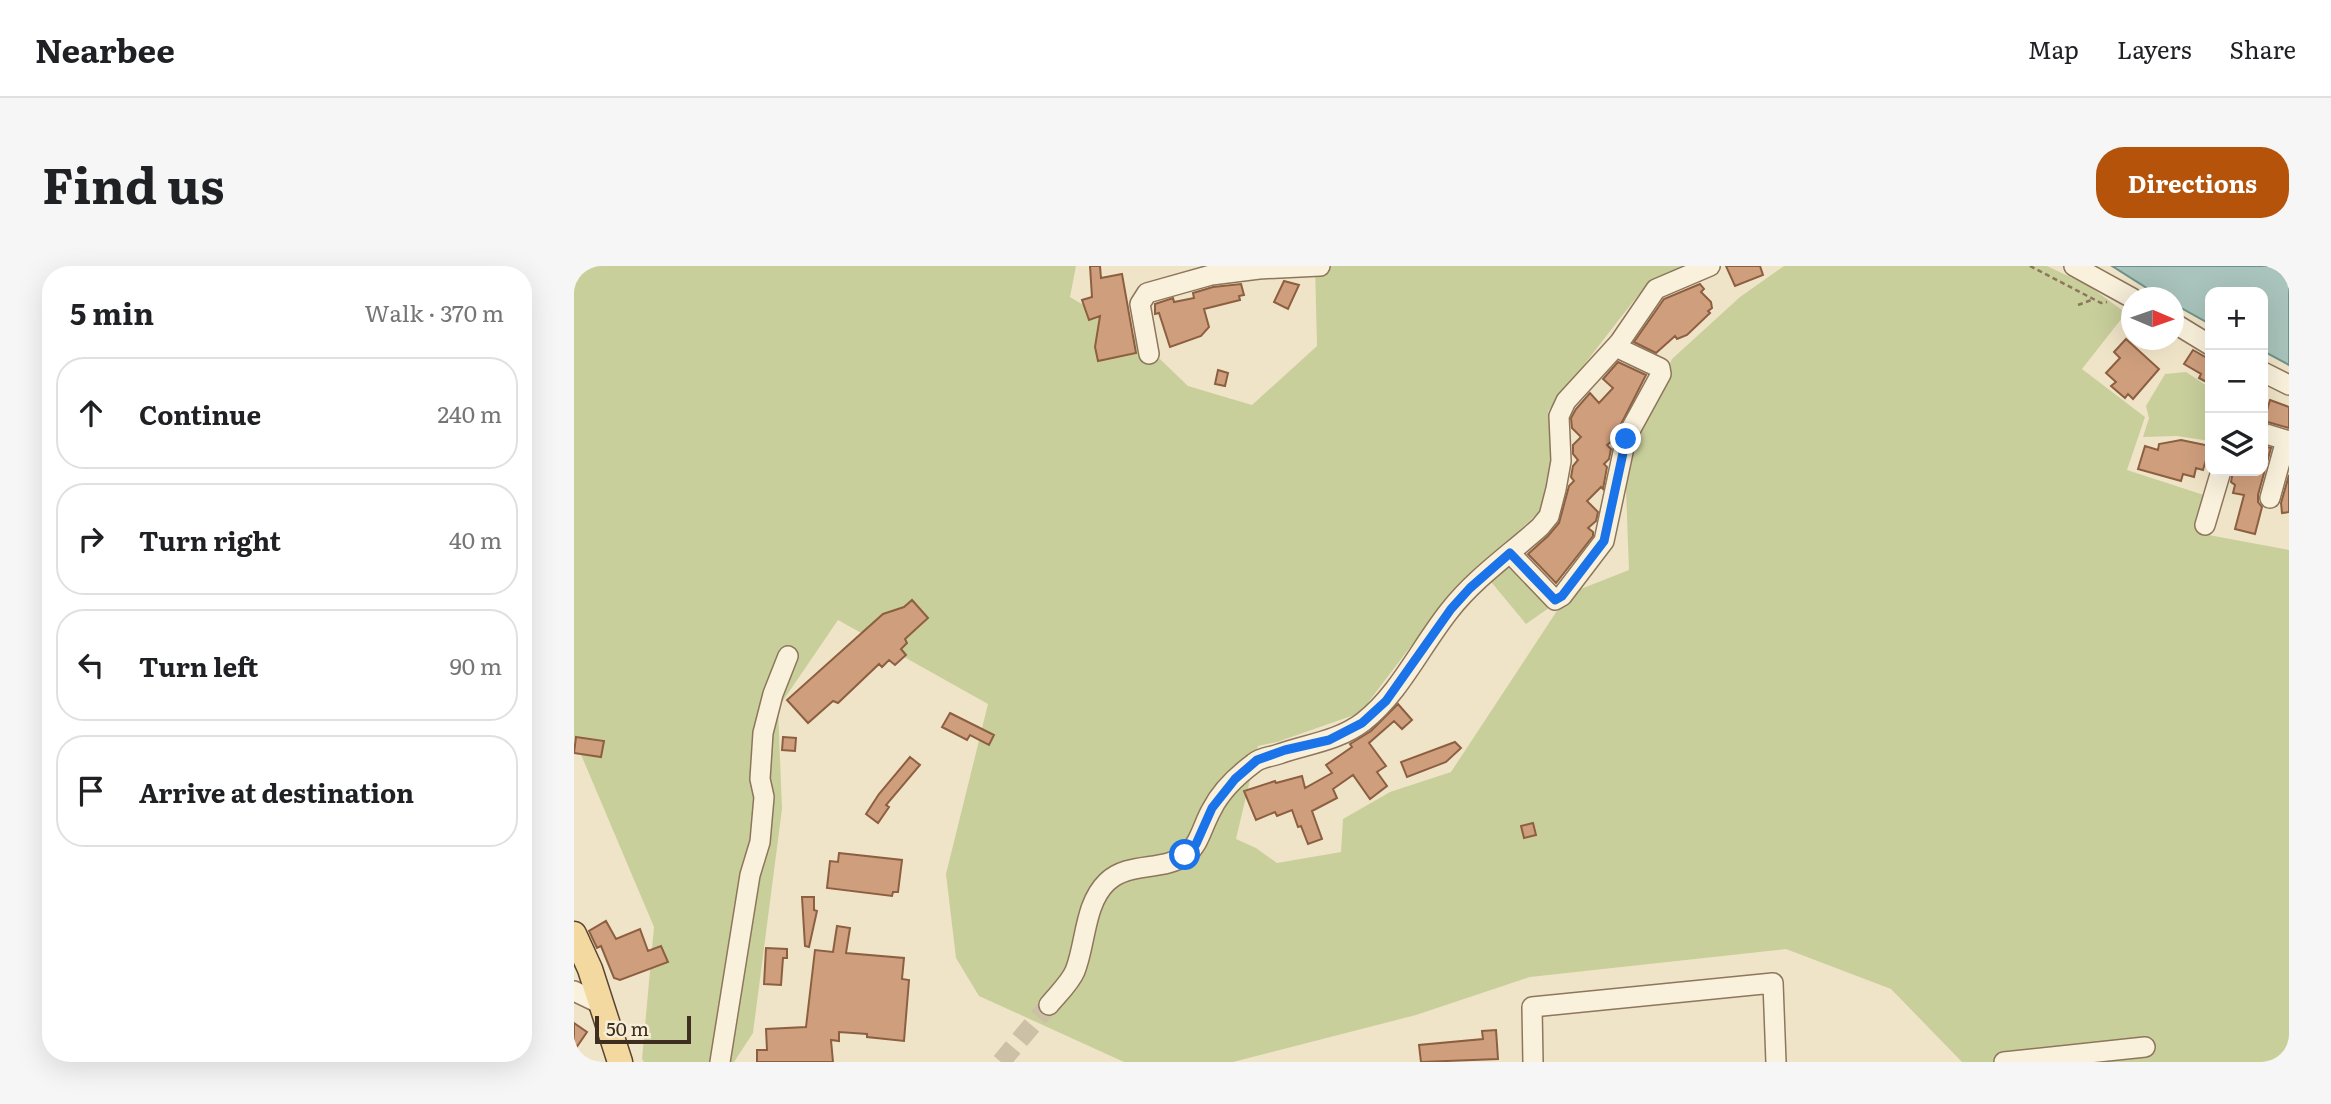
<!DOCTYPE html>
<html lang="en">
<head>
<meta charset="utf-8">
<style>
	body { margin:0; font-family:Literata,serif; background:#f6f6f6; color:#202124 }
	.controls { position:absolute; right:21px; top:21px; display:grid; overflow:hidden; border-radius:14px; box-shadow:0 7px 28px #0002 }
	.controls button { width:63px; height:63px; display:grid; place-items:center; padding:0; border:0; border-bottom:2px solid #e0e0e0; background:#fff; color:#202124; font:35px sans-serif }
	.compass { position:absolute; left:1547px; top:21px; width:63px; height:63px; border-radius:50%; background:#fff; box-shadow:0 7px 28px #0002; rotate:92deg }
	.scale { position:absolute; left:21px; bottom:18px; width:96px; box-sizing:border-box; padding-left:7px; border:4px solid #3d2e20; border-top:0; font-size:19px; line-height:24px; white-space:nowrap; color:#3d2e20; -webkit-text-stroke:5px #f7eed8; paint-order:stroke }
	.stop { position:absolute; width:21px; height:21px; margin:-16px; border:5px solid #1a73e8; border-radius:50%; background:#fff }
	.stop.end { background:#1a73e8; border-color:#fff; box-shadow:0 2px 7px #0008 }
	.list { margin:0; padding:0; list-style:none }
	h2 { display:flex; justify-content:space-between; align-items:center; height:91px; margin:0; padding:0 28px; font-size:30px }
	h2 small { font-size:23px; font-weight:400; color:#757577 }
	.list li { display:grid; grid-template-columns:46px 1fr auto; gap:21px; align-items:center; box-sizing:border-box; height:112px; margin:0 14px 14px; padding:0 14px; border:2px solid #e0e0e0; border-radius:28px }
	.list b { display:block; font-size:26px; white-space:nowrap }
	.list em { font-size:23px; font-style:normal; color:#757577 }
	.icon { flex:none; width:38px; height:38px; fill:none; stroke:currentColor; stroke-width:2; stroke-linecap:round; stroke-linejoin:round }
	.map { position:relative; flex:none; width:1715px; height:796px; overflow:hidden; border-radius:28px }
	header { display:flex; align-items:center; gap:42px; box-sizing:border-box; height:98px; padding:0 35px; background:#fff; border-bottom:2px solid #e0e0e0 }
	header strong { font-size:33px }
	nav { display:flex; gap:38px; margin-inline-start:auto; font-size:24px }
	.intro { display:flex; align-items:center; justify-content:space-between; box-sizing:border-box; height:168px; padding:0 42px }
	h1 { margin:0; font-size:49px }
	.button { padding:18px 32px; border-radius:28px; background:#b45309; color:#fff; font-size:24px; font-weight:700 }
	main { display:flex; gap:42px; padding:0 42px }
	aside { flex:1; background:#fff; border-radius:28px; box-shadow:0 7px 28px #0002 }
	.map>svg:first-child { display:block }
	.green { fill:#c9cf9b }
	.water { fill:#a9c4bc; stroke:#6f938a; stroke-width:2 }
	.building { fill:#cf9f7d; stroke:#8d5f41; stroke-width:2 }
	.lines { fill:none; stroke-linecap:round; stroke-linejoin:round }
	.minor-tunnel { stroke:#ccc0a6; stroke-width:19; stroke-dasharray:19 10; stroke-linecap:butt }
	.minor-casing { stroke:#8d765c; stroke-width:22 }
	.major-casing { stroke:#5b4430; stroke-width:27 }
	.path { stroke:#8d765c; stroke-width:2.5; stroke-dasharray:5 3.5; stroke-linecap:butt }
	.minor { stroke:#faf1dc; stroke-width:19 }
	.major { stroke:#f3d9a0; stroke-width:24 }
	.route { stroke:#1a73e8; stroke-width:9 }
</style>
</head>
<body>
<header>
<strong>Nearbee</strong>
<nav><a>Map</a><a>Layers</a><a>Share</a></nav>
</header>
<div class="intro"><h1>Find us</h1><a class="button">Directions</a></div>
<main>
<aside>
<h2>5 min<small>Walk · 370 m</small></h2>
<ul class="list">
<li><svg class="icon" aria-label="ahead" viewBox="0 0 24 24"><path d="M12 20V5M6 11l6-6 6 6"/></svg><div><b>Continue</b></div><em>240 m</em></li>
<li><svg class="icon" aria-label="right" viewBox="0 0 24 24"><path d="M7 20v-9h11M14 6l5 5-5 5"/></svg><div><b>Turn right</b></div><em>40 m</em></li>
<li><svg class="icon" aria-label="left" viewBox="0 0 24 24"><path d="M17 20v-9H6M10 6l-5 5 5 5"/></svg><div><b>Turn left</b></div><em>90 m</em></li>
<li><svg class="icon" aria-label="arrive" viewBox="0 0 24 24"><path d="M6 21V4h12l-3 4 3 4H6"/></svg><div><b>Arrive at destination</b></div></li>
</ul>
</aside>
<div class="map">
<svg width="1715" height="796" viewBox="0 0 1715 796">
	<rect width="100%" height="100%" fill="#f0e4c8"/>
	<!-- green -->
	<path class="green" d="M0,0H502L496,31L563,71L614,120L678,139L743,80L741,0H1108L1072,19L974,145L978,194L967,244L872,334L786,447L703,476L684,480L662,573L682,582L703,597L767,586L769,553L816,526L877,506L994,328L1055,304L1051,197L1098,93L1166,31L1210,0H1473L1515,20L1552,47L1508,103L1571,151L1553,204L1633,230L1624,267L1715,284V796H1388L1317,723L1212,683L956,711L842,749L659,796H550L405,730L382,692L372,608L414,438L264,354L204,442L208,543L179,767L160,796H70L68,793L80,661L0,472Z
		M1612,106L1636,122V175L1603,170L1569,171L1575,152L1572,140L1591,108Z
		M945,297L982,337L952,358L913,311L927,303Z"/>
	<!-- water -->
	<path class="water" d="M1538,0H1715V99L1689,85V26H1636V58L1600,38V32L1587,31Z"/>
	<!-- building -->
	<path class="building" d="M516,0H526L527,12L548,8L562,87L524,95L521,81L526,50L515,54L508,34L518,31Z
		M1152,0H1186L1189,9L1161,20Z
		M710,15L725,19L714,43L700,36Z
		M667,18L670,29L665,30L666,34L630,43L635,61L627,70L596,81L585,47L581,48V38L599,32L600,36L620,32L619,27L639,21Z
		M1126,18L1130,23L1127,26L1137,36L1138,42L1134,45L1136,47L1113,69L1103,73L1101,70L1082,87L1060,76L1090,33Z
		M1552,73L1585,103L1559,133L1554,128L1551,132L1537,120L1542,116L1532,107L1546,92L1540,86Z
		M1619,84L1635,93L1636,91V118L1625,112L1627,108L1610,98Z
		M1044,96L1072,109L1039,174L1033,179L1037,183L1035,193L1030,198L1033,201L1029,223L1027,221L1013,235L1024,246L1022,255L1014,262L1019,266V270L982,317L954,288L974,270L985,257L995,220L1000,215L997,211L999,200L1004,194L999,188V179L1007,171L998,162L997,152L1002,143L1016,127L1025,137L1039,122L1029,113Z
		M644,104L654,107L651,120L641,118Z
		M1696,134L1715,141V162L1690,155Z
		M1607,174L1636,180L1629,204L1622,202L1620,211L1609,208L1607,215L1564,203L1571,180L1584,184L1585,178Z
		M1689,180L1697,182L1684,229V236L1688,241L1681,268L1661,263L1670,229L1659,227L1661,219L1657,216L1659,205H1689Z
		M1715,209V246L1708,247L1707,237Z
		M338,334L354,352L331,373L333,377L327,383L332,389L321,399L315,394L308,401L305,398L264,437L259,435L234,457L213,434L309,348L330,341Z
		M824,438L838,454L828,463L820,455L795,477L812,500L803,506L813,520L796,533L779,509L759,523L763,532L738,545L748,573L734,578L727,560L724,561L718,544L703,550L701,546L682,554L670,525L701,515L702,517L728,510L731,522L758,507L752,499L778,481L776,478L797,465Z
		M376,447L420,469L415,479L396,469L393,474L368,461Z
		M2,471L30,475L27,491L0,487Z
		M209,471L222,472L221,485L208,484Z
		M881,476L887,482L872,496L833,511L827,496Z
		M336,491L346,499L312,539L315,541L304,557L292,548L305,528Z
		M959,557L962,569L950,572L947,560Z
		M265,587L328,594L324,626H319L318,630L253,622L256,595L264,596Z
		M228,631H240V644L243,645L235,681L231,680Z
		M32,655L42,673L66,663L74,685L87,680L94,696L46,714L40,712L27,680L23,682L15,665Z
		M263,660L276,662L272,687L330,692L328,713L335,714L330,775L293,771V768L265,766V775L257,774L259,796H183V784H193L192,763L232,761L241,684L259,686Z
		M192,682L213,683V692H209L207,719L190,718Z
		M0,757L13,766L0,785Z
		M922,764L924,793L847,796L845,779L909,773L908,765Z"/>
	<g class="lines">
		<!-- minor-tunnel -->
		<path class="minor-tunnel" d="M427,796L475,739"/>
		<defs>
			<path id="minor" d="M1500,0L1558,32
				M1600,57L1636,79
				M575,88L566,38L573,27L637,9L685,3L746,0
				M1689,106L1715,119
				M1689,167L1715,175
				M1696,232L1712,174
				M1631,259L1647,205
				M936,287L981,334L988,330L1030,275L1052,172L1087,108L1086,102L1042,81
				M0,725L27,738
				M475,739C483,729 496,717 501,705C512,678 510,638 533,616C555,595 588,606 612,589C626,578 629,558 638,543C647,525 664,509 680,497C687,491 697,491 705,488C733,478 764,475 789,456C826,427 847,380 876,344C901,312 936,288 966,261L975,250L982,223L987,195L985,150L992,135L1045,77L1082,23L1136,0
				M146,796L176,609L186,576L190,531L186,513L189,467L199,428L214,390
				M959,796L958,741L1199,717L1202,796
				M1430,796L1571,781"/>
			<path id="major" d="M0,668L16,703L46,796"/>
		</defs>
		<!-- minor casing -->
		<use href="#minor" class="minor-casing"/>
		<!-- major casing -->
		<use href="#major" class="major-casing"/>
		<!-- path -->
		<path class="path" d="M1456,0L1527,37L1533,36
			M1504,39L1520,33"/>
		<!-- minor -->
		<use href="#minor" class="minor"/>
		<!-- major -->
		<use href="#major" class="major"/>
	</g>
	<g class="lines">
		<!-- route -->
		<path class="route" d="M611,589L622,578L638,542L661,513L683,494L711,484L755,474L788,457L812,435L877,343L896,322L936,287L981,334L988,330L1030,275L1052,173"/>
	</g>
</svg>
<div class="controls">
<button>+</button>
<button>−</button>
<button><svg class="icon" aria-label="layers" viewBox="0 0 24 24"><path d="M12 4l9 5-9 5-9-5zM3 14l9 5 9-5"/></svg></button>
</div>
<svg class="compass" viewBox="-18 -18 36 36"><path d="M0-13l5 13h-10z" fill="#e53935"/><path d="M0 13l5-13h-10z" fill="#757577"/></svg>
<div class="scale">50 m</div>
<div class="stop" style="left:611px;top:589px"></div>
<div class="stop end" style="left:1052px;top:173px"></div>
</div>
</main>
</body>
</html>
